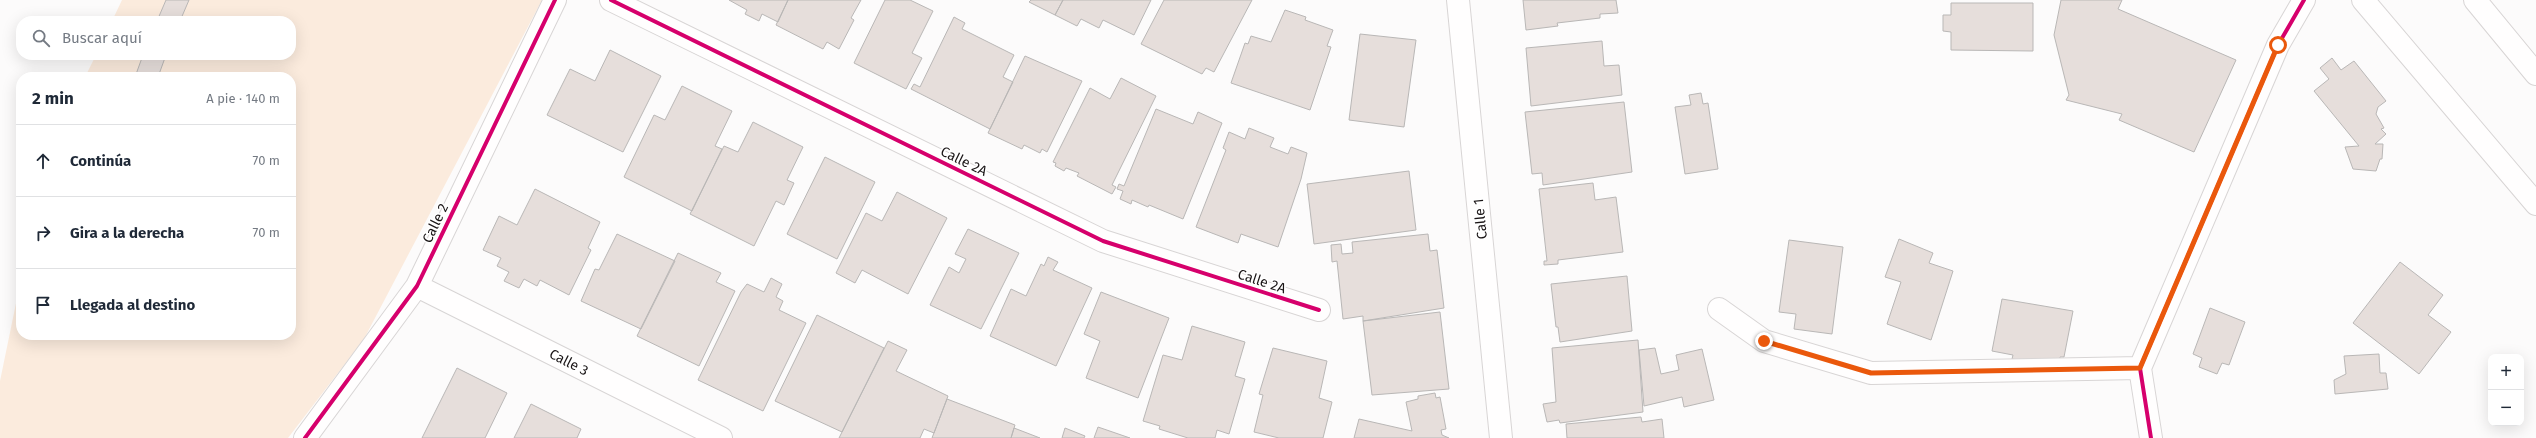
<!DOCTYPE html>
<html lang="es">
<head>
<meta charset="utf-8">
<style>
	body { margin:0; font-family:"Fira Sans",sans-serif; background:#f2f2f3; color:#1f2937 }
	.controls { position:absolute; right:12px; bottom:12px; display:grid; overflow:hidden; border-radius:8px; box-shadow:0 4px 16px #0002 }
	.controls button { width:36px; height:36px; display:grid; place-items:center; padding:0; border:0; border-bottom:1px solid #e0e1e3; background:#fff; color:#1f2937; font:20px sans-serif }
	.stop { position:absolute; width:12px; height:12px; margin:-9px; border:3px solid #ea580c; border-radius:50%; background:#fff }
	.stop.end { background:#ea580c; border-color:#fff; box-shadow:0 1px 4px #0008 }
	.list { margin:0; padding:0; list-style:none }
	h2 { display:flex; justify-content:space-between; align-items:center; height:52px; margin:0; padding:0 16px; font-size:17px }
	h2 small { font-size:13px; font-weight:400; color:#747a83 }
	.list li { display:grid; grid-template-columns:26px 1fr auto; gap:12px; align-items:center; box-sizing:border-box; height:72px; padding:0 16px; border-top:1px solid #e0e1e3 }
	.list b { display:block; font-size:15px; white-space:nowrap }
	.list em { font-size:13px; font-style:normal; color:#747a83 }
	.icon { flex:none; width:22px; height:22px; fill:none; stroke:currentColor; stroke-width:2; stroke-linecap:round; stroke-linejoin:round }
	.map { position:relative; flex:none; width:2536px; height:438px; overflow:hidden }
	.search { position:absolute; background:#fff; box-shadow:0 4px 16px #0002; left:16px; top:16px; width:280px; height:44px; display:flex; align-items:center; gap:10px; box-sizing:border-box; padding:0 14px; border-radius:16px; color:#747a83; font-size:15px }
	.panel { position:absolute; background:#fff; box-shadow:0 4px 16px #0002; left:16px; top:72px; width:280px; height:268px; border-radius:16px }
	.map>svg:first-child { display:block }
	.green { fill:#fbebdd }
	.building { fill:#e6dedb; stroke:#b9b7b6 }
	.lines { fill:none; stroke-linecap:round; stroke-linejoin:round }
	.minor-casing { stroke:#d8d5d5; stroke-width:24 }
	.highway-casing { stroke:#d8d5d5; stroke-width:24 }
	.minor { stroke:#fffefe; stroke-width:22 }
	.highway { stroke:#fffefe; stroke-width:22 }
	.cycleway-casing { stroke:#fff; stroke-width:6 }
	.cycleway { stroke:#d6006c; stroke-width:4 }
	.route { stroke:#ea580c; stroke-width:5 }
	.labels { text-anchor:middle; stroke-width:3; stroke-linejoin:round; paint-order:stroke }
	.street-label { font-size:14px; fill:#1a1516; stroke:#fff }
</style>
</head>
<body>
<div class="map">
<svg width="2536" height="438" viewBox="0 0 2536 438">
	<rect width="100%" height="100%" fill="#fcfbfb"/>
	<!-- green -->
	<path class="green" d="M122,0H542L364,339L288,438H0V381L21,279V335H291V77H85L96,55H291V21H112Z"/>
	<!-- building -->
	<path class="building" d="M166,0H189L180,21H157Z
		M729,0H788L778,22L762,14L759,21L745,14L747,10Z
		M788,0H861L851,18L854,20L839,49L827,42L823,49L776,25Z
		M885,0H910L933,11L912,53L922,58L906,89L854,63Z
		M1031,0H1063L1055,15L1029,2Z
		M1063,0H1151L1134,35L1103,20L1099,28L1081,19L1077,26L1055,15Z
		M1164,0H1252L1214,72L1206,68L1202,74L1141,44Z
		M1523,0H1616L1618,13L1600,14V18L1557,23L1558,26L1526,30Z
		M2061,0H2122L2118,9L2236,60L2194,152L2119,120L2122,114L2066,100L2069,95L2054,35Z
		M1951,3H2033V51L1951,50V32L1943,31V15H1951Z
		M1285,10L1306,17L1305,20L1333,30L1327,46L1331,47L1310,110L1231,83L1245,43L1248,44L1251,36L1271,42Z
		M954,17L965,23L962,29L1014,55L1003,77L1013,82L990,129L911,89L914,84L920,87Z
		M1360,34L1416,40L1404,127L1349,120Z
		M1602,41L1604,66L1619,65L1622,95L1531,106L1526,48Z
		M610,50L661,76L623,152L547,115L570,69L595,81Z
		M143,55H166L158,77H135Z
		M1025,56L1082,81L1047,152L1042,149L1040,153L1024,145L1022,149L988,133Z
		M2332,58L2341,70L2354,61L2386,101L2378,107L2376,114L2384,128L2381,129L2386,134L2375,144H2383L2382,159H2380L2376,171L2353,169L2345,147L2359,146L2314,91L2329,79L2320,68Z
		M1121,78L1156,96L1112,185L1116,187L1112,194L1077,176L1079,173L1066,168L1064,171L1055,166L1056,163L1053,162L1090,88L1110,99Z
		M682,86L732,111L715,146L722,149L692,211L624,177L654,115L665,120Z
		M1701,93L1703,104L1708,103L1718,169L1685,174L1675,107L1691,105L1689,95Z
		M1624,102L1632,172L1543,185L1542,173L1532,174L1525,112Z
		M1156,109L1193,124L1198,112L1222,123L1183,219L1149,205L1148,207L1132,200L1131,204L1120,199L1123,191L1117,189L1119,184L1124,186Z
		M753,122L803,147L787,180L794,183L784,205L776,201L754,246L690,214L724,146L738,152Z
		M1249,128L1274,138L1270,147L1288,154L1291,147L1307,153L1301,179L1278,247L1241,234L1238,243L1196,227L1226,150L1223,148L1229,132L1245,139Z
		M825,157L875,182L837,259L787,234Z
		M1409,171L1416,230L1314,244L1307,184Z
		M1593,183L1595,200L1616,197L1623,252L1558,260V264L1544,265V261H1547L1539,189Z
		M535,189L600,222L588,248L591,250L569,295L540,280L537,286L524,279L519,288L504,281L509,272L497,266L501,258L483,250L499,216L517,225Z
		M897,192L947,218L908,294L862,270L855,283L836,273L866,213L882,221Z
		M968,229L1019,253L981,329L930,305L949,267L959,273L966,259L955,254Z
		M617,234L675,261L641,329L581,301L595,269L599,270Z
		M1428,234L1430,251L1437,250L1444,308L1363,321V316L1343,319L1337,261L1332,262L1331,245L1341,244L1342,254L1353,253L1352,242Z
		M1899,239L1933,253L1929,263L1953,271L1931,340L1887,324L1901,282L1885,277Z
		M1789,240L1843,247L1832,334L1794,329L1796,314L1779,312Z
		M678,253L721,273L716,282L735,291L699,366L637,336Z
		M1048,257L1058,262L1053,270L1092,288L1056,366L990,336L1011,289L1026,296L1041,264L1044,266Z
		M2400,262L2443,295L2428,315L2451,332L2419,374L2353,323Z
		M1627,276L1632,331L1560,342L1558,327H1556L1551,284Z
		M771,278L782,284L776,297L783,301L779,310L806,323L763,411L698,380L741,292L747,284L764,292Z
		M1101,292L1169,318L1138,398L1086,378L1100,341L1084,334Z
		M2002,299L2073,311L2064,357H2060L2059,367L2012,359L2013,355L1992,351Z
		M2210,308L2245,322L2229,365L2222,363L2217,374L2199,367L2202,358L2193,354Z
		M1440,312L1449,389L1372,395L1363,321Z
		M817,315L884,348L842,432L775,401Z
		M1192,326L1245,342L1235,376L1245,379L1229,434L1217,430L1215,438H1188L1159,429L1160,426L1143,421L1163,355L1182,360Z
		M1638,340L1643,412L1560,423L1559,420L1547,422L1543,404L1556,402L1552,348Z
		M888,341L907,350L896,371L948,396L934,433L924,429L920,438H839Z
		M1273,348L1327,361L1319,398L1332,402L1323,438H1279L1254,432L1263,395L1259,394Z
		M1655,348L1661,374L1679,370L1676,355L1702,349L1714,400L1684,407L1682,397L1644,406L1639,350Z
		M2379,354L2380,373H2386L2388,389L2335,394L2334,380L2346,374L2344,356Z
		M457,368L507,393L485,438H422Z
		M1435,393L1436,398L1440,397L1446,429L1441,430L1442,435L1449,438H1354L1359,419L1412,431L1406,402L1418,399V396Z
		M947,399L1015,425L1011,438H932Z
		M531,404L581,429L577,438H514Z
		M1641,417L1642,422L1662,419L1664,438H1567L1566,424Z
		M1098,427L1130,438H1094Z
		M1014,428L1040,438H1011Z
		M1065,428L1085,436L1084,438H1062Z"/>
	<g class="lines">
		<defs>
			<path id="minor" d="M611,0L1103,241L1319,310
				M1458,0L1501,438
				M417,286L721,438
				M1719,309L1764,341L1871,373L2140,368
				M305,438L417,286L555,0
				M2151,438L2140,368L2278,45L2304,0"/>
			<path id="highway" d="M2363,0L2536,204
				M2475,0L2536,74"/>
		</defs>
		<!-- minor casing -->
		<use href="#minor" class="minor-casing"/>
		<!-- highway casing -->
		<use href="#highway" class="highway-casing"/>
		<!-- minor -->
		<use href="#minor" class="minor"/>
		<!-- highway -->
		<use href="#highway" class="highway"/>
		<defs>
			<path id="cycleway" d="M611,0L1103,241L1319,310
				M305,438L417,286L555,0
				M2151,438L2140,368L2278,45L2304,0"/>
		</defs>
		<!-- cycleway casing -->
		<use href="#cycleway" class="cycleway-casing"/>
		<!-- cycleway -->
		<use href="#cycleway" class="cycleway"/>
	</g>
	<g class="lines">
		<!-- route -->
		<path class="route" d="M1764,341L1871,373L2140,368L2278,45"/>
	</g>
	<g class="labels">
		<!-- street labels -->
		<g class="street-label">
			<text transform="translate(964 161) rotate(26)" y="5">Calle 2A</text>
			<text transform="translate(1480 219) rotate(-96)" y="5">Calle 1</text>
			<text transform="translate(435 223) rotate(-64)" y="5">Calle 2</text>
			<text transform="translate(1262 281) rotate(18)" y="5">Calle 2A</text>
			<text transform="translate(569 362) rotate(27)" y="5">Calle 3</text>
		</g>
	</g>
</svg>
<div class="controls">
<button>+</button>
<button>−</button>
</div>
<div class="stop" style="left:2278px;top:45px"></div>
<div class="stop end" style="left:1764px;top:341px"></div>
<div class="search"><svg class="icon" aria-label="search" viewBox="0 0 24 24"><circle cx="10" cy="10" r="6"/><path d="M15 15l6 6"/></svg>Buscar aquí</div>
<section class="panel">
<h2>2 min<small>A pie · 140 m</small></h2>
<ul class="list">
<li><svg class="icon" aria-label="ahead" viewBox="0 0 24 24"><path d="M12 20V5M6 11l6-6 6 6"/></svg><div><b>Continúa</b></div><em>70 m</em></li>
<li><svg class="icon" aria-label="right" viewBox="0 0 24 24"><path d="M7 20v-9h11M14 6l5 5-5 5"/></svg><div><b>Gira a la derecha</b></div><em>70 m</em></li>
<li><svg class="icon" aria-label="arrive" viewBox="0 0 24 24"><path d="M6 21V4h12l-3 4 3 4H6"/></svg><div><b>Llegada al destino</b></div></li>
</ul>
</section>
</div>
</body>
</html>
